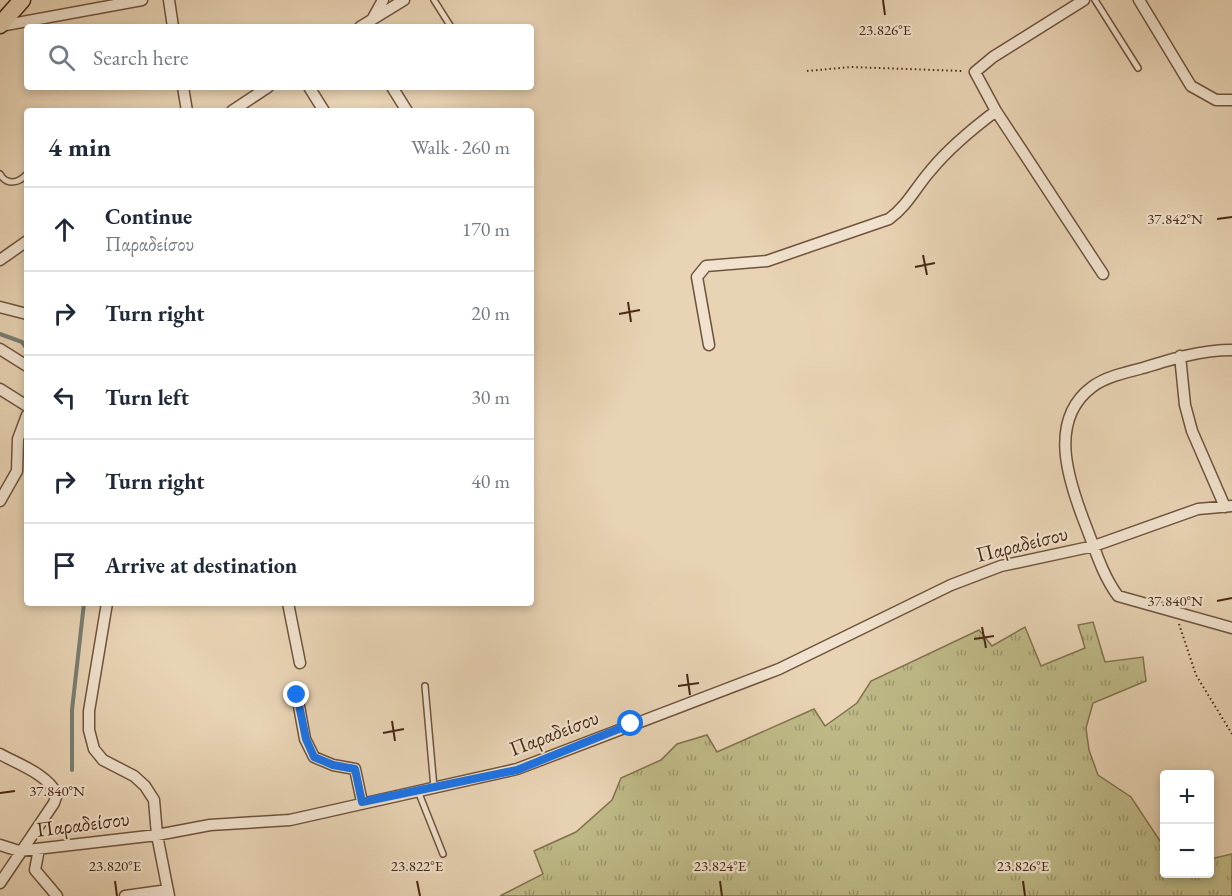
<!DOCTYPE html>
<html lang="en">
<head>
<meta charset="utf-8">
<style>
	body { margin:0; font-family:"EB Garamond",serif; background:#f2f2f3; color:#1f2937 }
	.controls { position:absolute; right:18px; bottom:18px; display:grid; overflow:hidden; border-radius:6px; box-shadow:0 3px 9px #0003 }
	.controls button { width:54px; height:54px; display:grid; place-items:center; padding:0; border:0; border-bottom:2px solid #e0e1e3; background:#fff; color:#1f2937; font:30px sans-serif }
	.stop { position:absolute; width:18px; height:18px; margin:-14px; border:4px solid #1a73e8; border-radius:50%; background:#fff }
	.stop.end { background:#1a73e8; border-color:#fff; box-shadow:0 2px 6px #0008 }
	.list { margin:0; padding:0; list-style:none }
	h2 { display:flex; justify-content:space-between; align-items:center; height:78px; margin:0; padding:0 24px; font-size:26px }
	h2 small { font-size:20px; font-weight:400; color:#747a83 }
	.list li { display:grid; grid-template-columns:39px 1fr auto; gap:18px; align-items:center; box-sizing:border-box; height:84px; padding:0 24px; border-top:2px solid #e0e1e3 }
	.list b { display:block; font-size:22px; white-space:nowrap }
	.list p { margin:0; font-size:20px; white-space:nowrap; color:#747a83 }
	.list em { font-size:20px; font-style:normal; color:#747a83 }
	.icon { flex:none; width:33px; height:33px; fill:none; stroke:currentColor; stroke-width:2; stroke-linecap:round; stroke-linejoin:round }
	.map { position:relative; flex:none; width:1232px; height:896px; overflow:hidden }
	.search { position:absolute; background:#fff; box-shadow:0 3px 9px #0003; left:24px; top:24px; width:510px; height:66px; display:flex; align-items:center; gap:15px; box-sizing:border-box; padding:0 21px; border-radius:6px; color:#747a83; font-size:22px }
	.panel { position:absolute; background:#fff; box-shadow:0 3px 9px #0003; left:24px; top:108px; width:510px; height:498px; border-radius:6px }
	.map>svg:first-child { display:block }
	.grass { fill:url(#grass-tufts); stroke:#83714e; stroke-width:1.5 }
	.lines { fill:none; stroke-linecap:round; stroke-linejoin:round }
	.stream { stroke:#787e73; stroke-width:4 }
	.service-casing { stroke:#70533c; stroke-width:8 }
	.minor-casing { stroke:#70533c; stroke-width:13 }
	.primary-casing { stroke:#482814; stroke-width:19 }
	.path { stroke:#482814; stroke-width:2; stroke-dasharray:1.5 3; stroke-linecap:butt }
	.service { stroke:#f0e2ce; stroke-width:5 }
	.minor { stroke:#f0e2ce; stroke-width:10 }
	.primary { stroke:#e8d3b4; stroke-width:16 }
	.route { stroke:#1a73e8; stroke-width:8 }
	.ticks { fill:none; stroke:#482814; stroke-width:2 }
	.labels { text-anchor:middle; stroke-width:4.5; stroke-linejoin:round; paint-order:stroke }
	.street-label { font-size:21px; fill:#482814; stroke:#f0e2ce }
	.ticks-label { font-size:15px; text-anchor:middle; fill:#482814; stroke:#f0e2ce; stroke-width:4.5; stroke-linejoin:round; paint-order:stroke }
</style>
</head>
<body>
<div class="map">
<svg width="1232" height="896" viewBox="0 0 1232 896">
	<defs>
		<pattern id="grass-tufts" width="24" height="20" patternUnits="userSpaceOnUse" patternTransform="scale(1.5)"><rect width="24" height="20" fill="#beba87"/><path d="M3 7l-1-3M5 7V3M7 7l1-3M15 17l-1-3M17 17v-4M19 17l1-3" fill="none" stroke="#9c976d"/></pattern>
	</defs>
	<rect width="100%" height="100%" fill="#e8d3b4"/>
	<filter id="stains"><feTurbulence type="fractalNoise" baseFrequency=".00333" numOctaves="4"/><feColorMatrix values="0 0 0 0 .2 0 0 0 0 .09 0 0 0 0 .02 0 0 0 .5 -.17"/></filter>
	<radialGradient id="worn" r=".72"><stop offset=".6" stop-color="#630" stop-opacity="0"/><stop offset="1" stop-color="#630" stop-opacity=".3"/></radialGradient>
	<!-- grass -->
	<path class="grass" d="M1093,622L1105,662L1143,657L1146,681L1093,703L1086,728L1089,750L1098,775L1131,797L1164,847V874H1210V859L1232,854V896H500L543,874L534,851L576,832L612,800L621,778L661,760L677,744L707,735L717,752L814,709L825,726L857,703L871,681L979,630L992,646L1025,627L1041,666L1085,648L1078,625Z"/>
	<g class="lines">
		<!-- stream -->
		<path class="stream" d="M0,334L22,342L27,349
			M72,770V710L84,603"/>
		<defs>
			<path id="service" d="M434,0L451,27
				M1095,0L1138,68
				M0,174C7,186 19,183 27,174
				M425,686L434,788
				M418,791L443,854"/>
			<path id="minor" d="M169,0L173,27
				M1139,0L1191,86L1216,100H1232
				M373,18L383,0
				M0,26L142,0
				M360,27L404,0
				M183,87L187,111
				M309,87L324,111
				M392,87L407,111
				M232,111L268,87
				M996,111L1103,274
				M0,260L27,241
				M0,307L27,314
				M709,345L697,277L706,266L767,261L889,219C908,205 916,187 931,170C950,147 972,129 996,111L975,72L993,57L1084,0
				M0,349L27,366
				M1232,350C1201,350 1172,359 1143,368C1127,372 1105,377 1092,387C1048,420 1068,479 1084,521C1094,546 1102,575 1118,596L1232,628
				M1180,356L1185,405L1192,431L1225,507
				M0,389L27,406
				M0,501L17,471L18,439L27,415
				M107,603L89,711V730L94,749L103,760L134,776L145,786L154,800L157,835L169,896
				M288,603L300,663
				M297,695L305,739L314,757L333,765L355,769L362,802
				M0,754C18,764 47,774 57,794L54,803L0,883
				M0,845L19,851L157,835L210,825L290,820L517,769L779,669L951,585L1001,566L1094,546L1198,509L1232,506
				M39,849L35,870L57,896
				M125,896L168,890"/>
			<path id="primary" d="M0,25L22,0"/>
		</defs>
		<!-- service casing -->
		<use href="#service" class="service-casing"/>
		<!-- minor casing -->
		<use href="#minor" class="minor-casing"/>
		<!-- primary casing -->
		<use href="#primary" class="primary-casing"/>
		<!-- path -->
		<path class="path" d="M807,71L851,67L963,71
			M1179,624L1196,675L1232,734"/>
		<!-- service -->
		<use href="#service" class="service"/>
		<!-- minor -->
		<use href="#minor" class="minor"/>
		<!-- primary -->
		<use href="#primary" class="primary"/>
	</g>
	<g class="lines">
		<!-- route -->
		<path class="route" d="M297,695L306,739L314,757L333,765L355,769L362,802L517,770L631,724"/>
	</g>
	<!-- ticks -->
	<path class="ticks" d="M883,0L885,15M1217,219L1232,217M923,255L927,275M915,267L935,263M628,302L631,322M619,314L640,310M1217,601L1232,598M982,627L986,648M974,639L994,636M687,674L690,695M678,686L699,683M392,721L395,741M383,733L404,729M0,793L15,791M115,881L117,896M417,881L420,896M720,881L722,896M1023,881L1025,896"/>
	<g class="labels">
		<!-- street labels -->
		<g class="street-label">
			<text transform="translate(1022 544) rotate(-14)" y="7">Παραδείσου</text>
			<text transform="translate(554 733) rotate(-21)" y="7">Παραδείσου</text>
			<text transform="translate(83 824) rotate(-7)" y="7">Παραδείσου</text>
		</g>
	</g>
	<g class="ticks-label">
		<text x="885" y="35">23.826°E</text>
		<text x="1175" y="224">37.842°N</text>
		<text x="1175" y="606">37.840°N</text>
		<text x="57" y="796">37.840°N</text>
		<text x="115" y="871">23.820°E</text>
		<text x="417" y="871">23.822°E</text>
		<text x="720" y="871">23.824°E</text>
		<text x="1023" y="871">23.826°E</text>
	</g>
	<rect width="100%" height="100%" filter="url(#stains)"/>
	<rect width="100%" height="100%" fill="url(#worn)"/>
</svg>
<div class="controls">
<button>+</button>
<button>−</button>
</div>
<div class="stop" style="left:631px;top:724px"></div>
<div class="stop end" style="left:297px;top:695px"></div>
<div class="search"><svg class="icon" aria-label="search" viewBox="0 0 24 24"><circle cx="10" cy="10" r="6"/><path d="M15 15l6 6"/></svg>Search here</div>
<section class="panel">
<h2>4 min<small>Walk · 260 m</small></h2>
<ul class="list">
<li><svg class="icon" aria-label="ahead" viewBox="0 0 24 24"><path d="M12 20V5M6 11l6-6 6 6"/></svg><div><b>Continue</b><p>Παραδείσου</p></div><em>170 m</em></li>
<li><svg class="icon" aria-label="right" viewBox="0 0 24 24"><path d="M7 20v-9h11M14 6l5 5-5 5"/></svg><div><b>Turn right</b></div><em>20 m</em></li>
<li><svg class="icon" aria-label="left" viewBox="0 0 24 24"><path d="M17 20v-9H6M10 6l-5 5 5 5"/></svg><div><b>Turn left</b></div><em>30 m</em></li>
<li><svg class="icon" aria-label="right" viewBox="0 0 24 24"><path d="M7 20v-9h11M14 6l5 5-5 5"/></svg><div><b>Turn right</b></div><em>40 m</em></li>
<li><svg class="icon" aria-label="arrive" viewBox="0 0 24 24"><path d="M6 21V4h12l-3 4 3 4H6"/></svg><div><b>Arrive at destination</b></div></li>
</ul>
</section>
</div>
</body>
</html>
